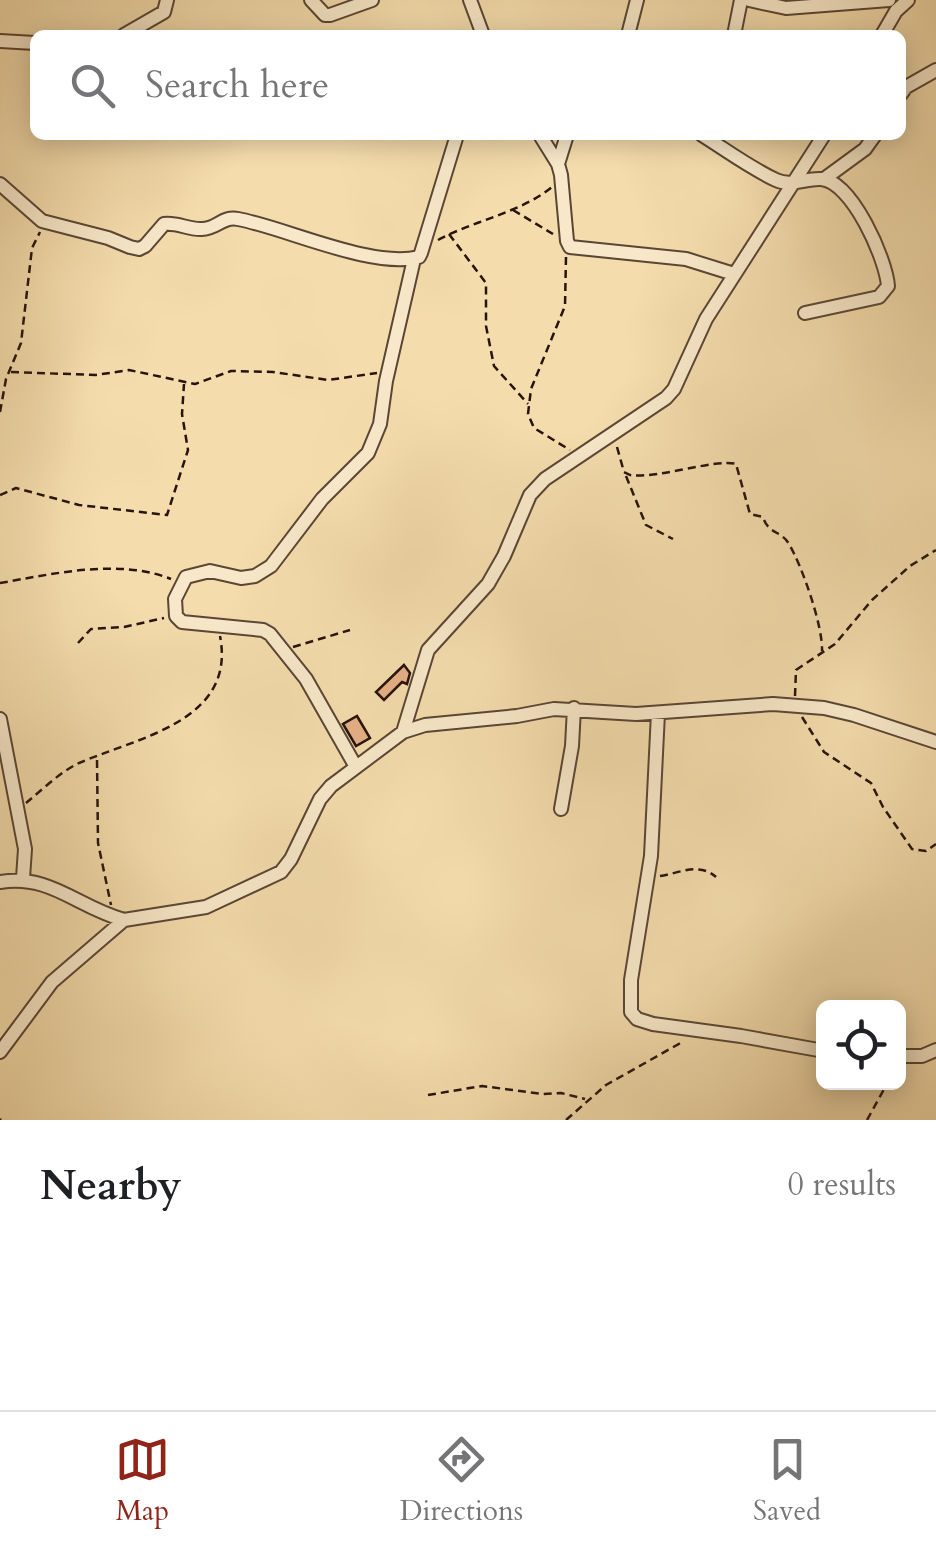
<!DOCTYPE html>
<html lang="en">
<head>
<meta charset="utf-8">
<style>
	body { margin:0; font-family:Cardo,serif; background:#f2f2f2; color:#202124 }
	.controls { position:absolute; right:30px; bottom:30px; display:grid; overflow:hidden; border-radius:15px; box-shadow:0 5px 25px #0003 }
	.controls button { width:90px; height:90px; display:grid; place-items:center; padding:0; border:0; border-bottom:2px solid #e0e0e0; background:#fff; color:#202124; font:50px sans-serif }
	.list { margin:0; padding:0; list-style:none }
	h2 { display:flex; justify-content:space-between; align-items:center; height:130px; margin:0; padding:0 40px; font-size:42px }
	h2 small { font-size:32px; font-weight:400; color:#757577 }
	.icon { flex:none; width:55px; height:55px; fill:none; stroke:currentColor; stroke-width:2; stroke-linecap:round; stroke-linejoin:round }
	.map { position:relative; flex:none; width:936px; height:1120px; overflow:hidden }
	.search { position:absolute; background:#fff; box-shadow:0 5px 25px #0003; left:30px; right:30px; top:30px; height:110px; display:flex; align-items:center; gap:25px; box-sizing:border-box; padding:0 35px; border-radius:15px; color:#757577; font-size:38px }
	.sheet { height:290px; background:#fff }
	nav { display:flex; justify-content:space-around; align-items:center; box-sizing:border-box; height:140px; border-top:2px solid #e0e0e0; background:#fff; font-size:28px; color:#757577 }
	nav a { display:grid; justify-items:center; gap:5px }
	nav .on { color:#8f2418 }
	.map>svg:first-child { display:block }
	.building { fill:#e7b086; stroke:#27140d; stroke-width:2.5 }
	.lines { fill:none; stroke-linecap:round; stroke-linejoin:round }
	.minor-casing { stroke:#5a4635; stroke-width:16 }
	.path { stroke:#27140d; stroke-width:2.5; stroke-dasharray:8 5; stroke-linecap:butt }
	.minor { stroke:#f8e8c9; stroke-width:12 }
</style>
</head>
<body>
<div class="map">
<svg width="936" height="1120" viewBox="0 0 936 1120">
	<rect width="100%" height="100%" fill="#f4dcac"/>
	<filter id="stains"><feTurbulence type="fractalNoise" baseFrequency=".002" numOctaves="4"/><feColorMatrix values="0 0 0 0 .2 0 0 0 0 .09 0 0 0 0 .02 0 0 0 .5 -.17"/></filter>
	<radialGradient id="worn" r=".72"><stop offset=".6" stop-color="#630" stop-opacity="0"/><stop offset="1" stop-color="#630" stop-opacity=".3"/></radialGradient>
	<!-- building -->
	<path class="building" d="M404,665L410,673L407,684L402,682L384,700L376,692Z
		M357,716L370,738L356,746L343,724Z"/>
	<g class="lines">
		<defs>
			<path id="minor" d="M311,0L325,15H330L372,0
				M470,0L483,35
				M749,0L786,8L889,0
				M124,35L164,12L167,0
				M628,35L637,0
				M734,35L741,0
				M882,35L896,11L908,0
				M0,41L35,43
				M901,94L906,87L936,70
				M540,135L558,164L561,175L567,241L570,247L686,259L734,274
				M702,135C726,150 750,168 776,180C791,187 806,178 821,179C852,181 886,259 888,286L879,297L805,313
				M558,164L567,135
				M824,179L865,149L875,135
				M0,184L42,221L108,238L130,247L139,249L145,246L164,224C177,222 189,230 202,229C217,229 222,216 238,219C286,228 372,269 419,257L421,253L457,135
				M658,713L651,856L631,980V1012L637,1019L653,1024L741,1036L824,1051
				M0,719L25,849L23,878
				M403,732L428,650L488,584L504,556L530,495L545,479L666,398L674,389L706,319L824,135
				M356,767L306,679L270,634L263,630L182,622L176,616L175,599L186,577L210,571L241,578L255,576L271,566L322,499L368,453L380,424L386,381L414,259
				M561,809L572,746L574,708
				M0,882C51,874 75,906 124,920
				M0,1052L52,982L124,920L206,907L281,872L291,859L320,799L331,786L403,732L425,725L517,716L554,709L636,714L773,704L824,708L854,715L936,742
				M898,1056H922L936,1050"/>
		</defs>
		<!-- minor casing -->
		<use href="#minor" class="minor-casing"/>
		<!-- path -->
		<path class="path" d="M513,210L553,234
			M449,234L486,283V326L494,366L528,404
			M438,240C475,220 520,213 552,187
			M566,257L565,306L531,389L528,414L534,428L570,450
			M11,372L96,375L129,370L195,384L231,371L273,372L328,380L377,373
			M0,412L6,379L21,343L32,248L40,232
			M617,447L624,472L630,475C659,479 717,458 736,464L750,514L763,517C768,534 782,531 789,544C802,566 823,626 822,651
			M626,476L646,525L673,539
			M0,495L16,488L79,505L167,515L188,450L182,414L184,384
			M0,583C53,574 119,558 171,579
			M78,643L91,629L124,627L164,618
			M293,647L350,630
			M795,696L796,670L835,644L872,600L910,566L936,550
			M802,717L824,752L871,783L883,807L912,849L926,851L936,844
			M97,760L98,843L111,905
			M26,803C42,790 59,773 77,764C134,738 237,723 220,636
			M660,876C680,873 699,862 716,877
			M428,1095L482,1086L543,1094L561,1093L585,1099
			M0,1119L1,1120
			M566,1120L606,1085L684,1041
			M867,1120L888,1082"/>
		<!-- minor -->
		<use href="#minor" class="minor"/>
	</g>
	<rect width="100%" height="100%" filter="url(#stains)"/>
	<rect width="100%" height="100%" fill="url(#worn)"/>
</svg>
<div class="controls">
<button><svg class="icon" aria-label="locate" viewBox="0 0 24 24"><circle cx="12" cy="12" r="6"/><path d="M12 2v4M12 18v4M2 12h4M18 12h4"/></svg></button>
</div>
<div class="search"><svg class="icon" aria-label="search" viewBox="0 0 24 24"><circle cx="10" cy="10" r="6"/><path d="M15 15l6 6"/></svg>Search here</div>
</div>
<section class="sheet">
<h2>Nearby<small>0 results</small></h2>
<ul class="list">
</ul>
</section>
<nav>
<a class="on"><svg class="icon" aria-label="map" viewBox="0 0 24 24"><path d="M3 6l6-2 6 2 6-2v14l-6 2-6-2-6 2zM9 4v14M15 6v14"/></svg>Map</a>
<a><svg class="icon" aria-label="directions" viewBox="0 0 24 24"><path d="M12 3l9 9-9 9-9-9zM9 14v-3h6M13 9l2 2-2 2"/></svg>Directions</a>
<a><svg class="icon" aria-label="saved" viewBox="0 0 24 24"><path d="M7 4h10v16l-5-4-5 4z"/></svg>Saved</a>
</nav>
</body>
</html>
